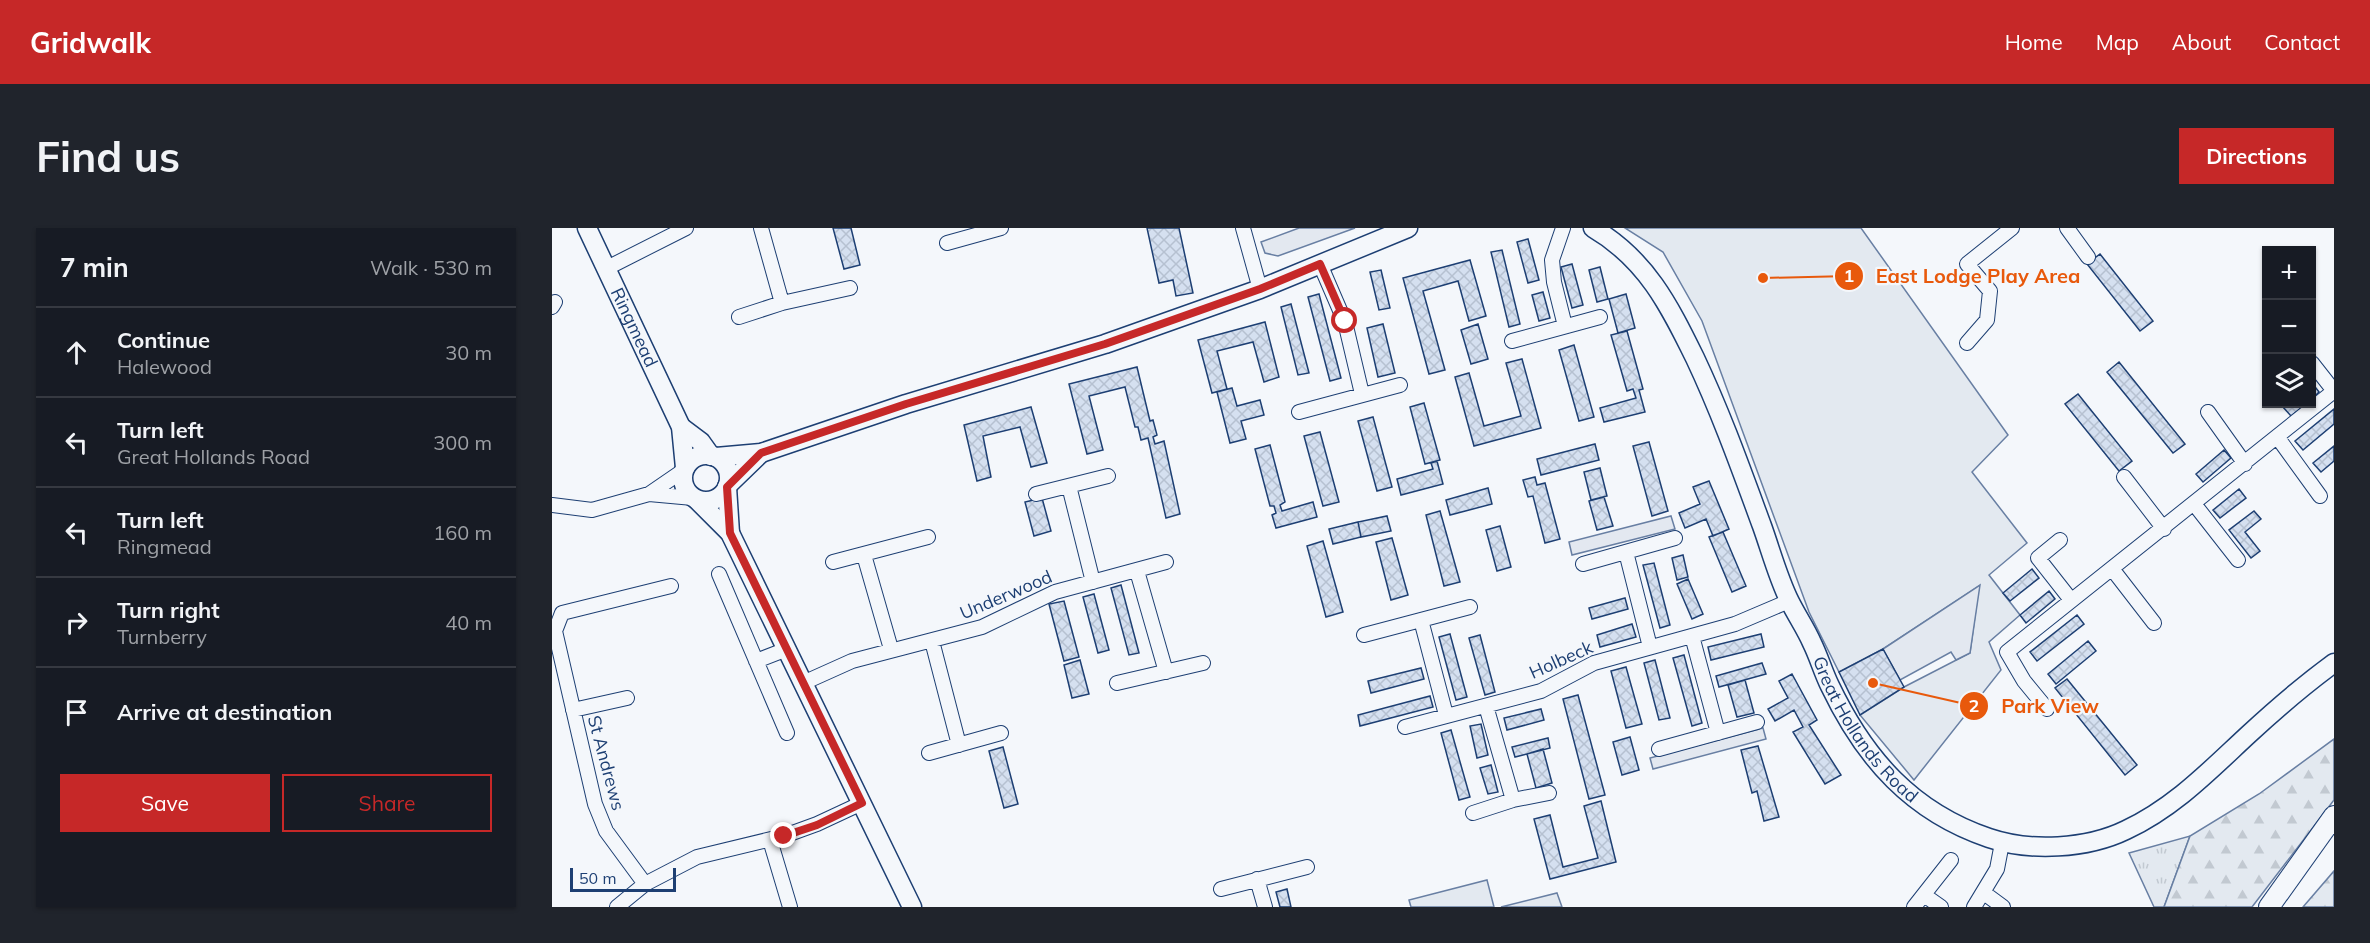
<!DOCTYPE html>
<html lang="en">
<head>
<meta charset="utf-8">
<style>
	body { margin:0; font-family:Mulish,sans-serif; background:#20242c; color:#f1f3f6 }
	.controls { position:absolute; right:18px; top:18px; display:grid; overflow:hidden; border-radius:0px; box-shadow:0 2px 4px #0004 }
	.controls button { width:54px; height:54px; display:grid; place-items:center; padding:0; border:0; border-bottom:2px solid #363941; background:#171b24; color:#f1f3f6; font:30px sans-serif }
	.scale { position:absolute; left:18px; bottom:15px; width:106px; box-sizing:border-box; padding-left:6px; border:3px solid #1d3f73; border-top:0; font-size:16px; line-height:21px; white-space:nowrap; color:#1d3f73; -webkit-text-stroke:4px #f4f7fb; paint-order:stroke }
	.stop { position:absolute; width:18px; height:18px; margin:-14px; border:4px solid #c62828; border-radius:50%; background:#fff }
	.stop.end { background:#c62828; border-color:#fff; box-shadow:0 2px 6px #0008 }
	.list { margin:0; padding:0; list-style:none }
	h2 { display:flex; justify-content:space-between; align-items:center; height:78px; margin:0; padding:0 24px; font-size:26px }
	h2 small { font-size:20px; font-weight:400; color:#9ea1a6 }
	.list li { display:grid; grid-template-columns:39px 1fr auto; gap:18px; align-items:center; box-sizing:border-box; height:90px; padding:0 24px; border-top:2px solid #363941 }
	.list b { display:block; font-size:22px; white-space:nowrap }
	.list p { margin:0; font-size:20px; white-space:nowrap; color:#9ea1a6 }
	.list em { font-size:20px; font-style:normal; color:#9ea1a6 }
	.actions { display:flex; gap:12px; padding:18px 24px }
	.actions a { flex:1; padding:14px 0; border:2px solid #c62828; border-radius:0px; text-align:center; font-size:21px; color:#c62828 }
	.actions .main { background:#c62828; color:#fff }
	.icon { flex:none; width:33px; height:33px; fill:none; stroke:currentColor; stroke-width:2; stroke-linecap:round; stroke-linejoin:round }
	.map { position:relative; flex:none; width:1782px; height:679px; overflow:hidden; border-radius:0px }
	header { display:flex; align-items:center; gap:36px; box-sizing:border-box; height:84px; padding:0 30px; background:#c62828; color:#fff }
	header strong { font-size:28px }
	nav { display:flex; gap:33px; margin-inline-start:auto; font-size:21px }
	.intro { display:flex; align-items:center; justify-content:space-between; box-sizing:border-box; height:144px; padding:0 36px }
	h1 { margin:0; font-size:42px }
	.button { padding:15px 27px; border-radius:0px; background:#c62828; color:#fff; font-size:21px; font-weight:700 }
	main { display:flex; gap:36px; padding:0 36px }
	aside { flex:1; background:#171b24; border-radius:0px; box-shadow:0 2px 4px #0004 }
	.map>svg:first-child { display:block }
	.grass { fill:url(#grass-tufts); stroke:#687fa3; stroke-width:1.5 }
	.forest { fill:url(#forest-firs); stroke:#687fa3; stroke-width:1.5 }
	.park { fill:#e3e9f0; stroke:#687fa3; stroke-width:1.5 }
	.parking { fill:#e3e8f0; stroke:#687fa3; stroke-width:1.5 }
	.building { fill:url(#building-cross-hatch); stroke:#1d3f73; stroke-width:1.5 }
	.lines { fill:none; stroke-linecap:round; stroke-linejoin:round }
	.street-casing { stroke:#1d3f73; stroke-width:16 }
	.secondary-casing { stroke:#1d3f73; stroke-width:21 }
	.primary-casing { stroke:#1d3f73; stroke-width:22 }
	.street { stroke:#f4f7fb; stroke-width:14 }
	.secondary { stroke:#f4f7fb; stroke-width:18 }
	.primary { stroke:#f4f7fb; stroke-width:20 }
	.route { stroke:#c62828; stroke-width:8 }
	.labels { text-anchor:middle; stroke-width:4.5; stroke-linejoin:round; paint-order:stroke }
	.street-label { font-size:18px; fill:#1d3f73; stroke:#f4f7fb }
	.leader { fill:none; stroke:#e8590c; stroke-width:2 }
	.callout-dot { fill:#e8590c; stroke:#f4f7fb; stroke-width:2 }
	.mark-label { font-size:18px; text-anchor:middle; font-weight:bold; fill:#fff }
	.callout-label { font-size:20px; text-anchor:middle; font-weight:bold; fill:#e8590c; stroke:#f4f7fb; stroke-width:4.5; stroke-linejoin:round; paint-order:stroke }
</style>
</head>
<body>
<header>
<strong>Gridwalk</strong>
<nav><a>Home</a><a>Map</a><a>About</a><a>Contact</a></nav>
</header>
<div class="intro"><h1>Find us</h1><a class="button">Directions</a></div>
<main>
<aside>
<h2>7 min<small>Walk · 530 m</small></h2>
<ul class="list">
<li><svg class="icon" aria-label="ahead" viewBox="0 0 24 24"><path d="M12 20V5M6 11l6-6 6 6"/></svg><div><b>Continue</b><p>Halewood</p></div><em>30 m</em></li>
<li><svg class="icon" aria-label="left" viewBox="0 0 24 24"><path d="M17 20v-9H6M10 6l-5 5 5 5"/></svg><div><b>Turn left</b><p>Great Hollands Road</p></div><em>300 m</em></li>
<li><svg class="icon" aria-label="left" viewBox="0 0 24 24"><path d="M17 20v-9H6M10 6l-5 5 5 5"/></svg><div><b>Turn left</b><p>Ringmead</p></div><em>160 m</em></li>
<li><svg class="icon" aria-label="right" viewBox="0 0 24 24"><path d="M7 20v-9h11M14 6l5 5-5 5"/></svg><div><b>Turn right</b><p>Turnberry</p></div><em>40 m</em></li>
<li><svg class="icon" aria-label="arrive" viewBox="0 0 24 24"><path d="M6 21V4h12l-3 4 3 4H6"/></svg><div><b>Arrive at destination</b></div></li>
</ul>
<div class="actions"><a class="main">Save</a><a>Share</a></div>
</aside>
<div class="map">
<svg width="1782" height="679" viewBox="0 0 1782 679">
	<defs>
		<pattern id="grass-tufts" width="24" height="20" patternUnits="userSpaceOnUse" patternTransform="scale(1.5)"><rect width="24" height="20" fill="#e3e9f0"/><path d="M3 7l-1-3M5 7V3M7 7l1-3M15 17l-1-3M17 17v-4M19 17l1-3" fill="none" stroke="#c2c9d1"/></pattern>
		<pattern id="forest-firs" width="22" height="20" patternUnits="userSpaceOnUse" patternTransform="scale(1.5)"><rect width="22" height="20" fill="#e3e9f0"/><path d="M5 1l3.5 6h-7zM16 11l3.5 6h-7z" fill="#c2c9d1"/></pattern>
		<pattern id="building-cross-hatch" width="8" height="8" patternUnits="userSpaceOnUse" patternTransform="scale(1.5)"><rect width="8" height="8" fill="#d5e0f0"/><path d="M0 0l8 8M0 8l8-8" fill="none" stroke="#b6c1d1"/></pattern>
	</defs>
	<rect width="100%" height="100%" fill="#f4f7fb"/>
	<!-- grass -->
	<path class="grass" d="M1638,608L1612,679H1602L1577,625Z"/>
	<!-- forest -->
	<path class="forest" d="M1782,511V572L1700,679H1612L1638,608L1707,566Z
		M1782,643V679H1751Z"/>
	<!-- park -->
	<path class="park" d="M1073,0H1309L1456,207L1420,244L1475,315L1437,347L1468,387L1437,414L1449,442L1362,552L1308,487L1352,459L1418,425L1427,358L1331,421L1287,444L1257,384L1150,93L1111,24Z
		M935,652L942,679H859L857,672Z
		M1005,665L1010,679H949Z"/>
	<!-- parking -->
	<path class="parking" d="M747,0H803L726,28L713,25L709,14Z
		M1119,288L1123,301L1020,327L1017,314Z
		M1428,357L1418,425L1404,432L1399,424L1348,452L1331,421Z
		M1211,500L1214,511L1101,541L1098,530Z"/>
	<!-- building -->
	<path class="building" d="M281,0H299L308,37L292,41Z
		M595,0H627L641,65L624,68L621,52L607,55Z
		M976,11L987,52L976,55L965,14Z
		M950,22L968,96L957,99L939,24Z
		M1548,26L1601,93L1588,103L1535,36Z
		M918,32L934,88L917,93L906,53L871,63L893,142L877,146L851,50Z
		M1020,36L1031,77L1020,80L1009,39Z
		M1048,39L1056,71L1045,74L1037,42Z
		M829,42L838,80L827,82L818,44Z
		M991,64L998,90L987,93L980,67Z
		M767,66L789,150L778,153L756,69Z
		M1074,66L1083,100L1066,105L1057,71Z
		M739,76L757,145L746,147L729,79Z
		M713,94L727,149L712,154L701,114L665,123L675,161L660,165L646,112Z
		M831,96L843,145L826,149L815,100Z
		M926,96L936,131L919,136L909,102Z
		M1075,103L1091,161L1087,162L1093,184L1052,194L1048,180L1084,170L1081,161L1075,163L1059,107Z
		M1022,117L1042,189L1027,193L1007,122Z
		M970,131L989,200L922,218L903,149L917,145L932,198L969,188L954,135Z
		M1567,134L1633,216L1621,225L1555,144Z
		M585,139L598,193L601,192L605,207L601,209L603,216L612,213L628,286L614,290L596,210L589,212L586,199H583L573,159L537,168L551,222L535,226L517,156Z
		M1760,155L1767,164L1760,171Z
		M680,160L685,178L708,172L712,187L689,193L694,211L678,215L665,164Z
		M1526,166L1580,233L1567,243L1513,176Z
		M872,175L888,232L873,236L858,179Z
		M1735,176H1754L1739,188L1731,179Z
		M479,179L495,235L479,239L468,199L431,208L439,249L425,253L412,197Z
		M1782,181V196L1751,222L1743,213Z
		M821,189L840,259L825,263L806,193Z
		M768,204L787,274L771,278L752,208Z
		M1097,214L1116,283L1100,288L1081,218Z
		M1043,216L1047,232L989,247L985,231Z
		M718,217L733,274L728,277L730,283L761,274L765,289L724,300L720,287L724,285L722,278H718L703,221Z
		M1782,218V233L1769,244L1761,235Z
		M1672,222L1679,230L1651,254L1644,246Z
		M885,233L891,256L849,267L845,251L881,241L879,235Z
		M1048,240L1055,268L1039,272L1032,244Z
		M983,249L985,257L993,255L1008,311L993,315L981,268L976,269L971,252Z
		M1157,253L1177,301L1161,308L1154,291L1133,300L1127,285L1148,276L1141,259Z
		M936,260L940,276L898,287L894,272Z
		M1687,261L1694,270L1668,290L1661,282Z
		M1052,269L1061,298L1045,302L1037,273Z
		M490,270L499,303L482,308L473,274Z
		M888,283L908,354L892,358L874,287Z
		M1702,283L1709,291L1693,304L1708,323L1699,330L1677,302Z
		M835,288L839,303L809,309L806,294Z
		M806,294L809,309L781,316L777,301Z
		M948,298L959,339L945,343L934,302Z
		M1171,304L1194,358L1180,364L1157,309Z
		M840,310L856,367L839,372L824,314Z
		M771,313L791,384L774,389L755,318Z
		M1131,327L1136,349L1125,352L1120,330Z
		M1102,335L1118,397L1108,400L1091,337Z
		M1480,341L1487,350L1458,373L1451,365Z
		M1136,351L1151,386L1140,391L1125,356Z
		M569,357L587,425L577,427L559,360Z
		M1497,363L1503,371L1474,395L1468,387Z
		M542,366L557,422L546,425L531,369Z
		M1073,370L1076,381L1040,391L1037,380Z
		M512,373L527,429L512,433L497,376Z
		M1525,387L1532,396L1485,433L1478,424Z
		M1080,396L1084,409L1048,419L1045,407Z
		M898,406L915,469L904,472L887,409Z
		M1209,406L1212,419L1159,432L1156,419Z
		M928,407L943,464L933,467L917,410Z
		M1536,413L1544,423L1504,456L1496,446Z
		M1331,421L1352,459L1308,487L1287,444Z
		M1132,427L1150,495L1140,498L1121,430Z
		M528,432L537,466L520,470L512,437Z
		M1103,432L1118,490L1107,492L1092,435Z
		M1210,435L1214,446L1167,459L1164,448Z
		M1074,439L1090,496L1074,500L1059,443Z
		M869,440L872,451L819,465L816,453Z
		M1240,446L1265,492L1257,497L1289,547L1273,556L1241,504L1251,499L1242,482L1223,493L1216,481L1236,470L1227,453Z
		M1515,451L1585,537L1573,547L1503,460Z
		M1193,452L1202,485L1185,489L1176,457Z
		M1026,467L1053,567L1037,571L1011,471Z
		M878,468L881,479L808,498L806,487Z
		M989,481L992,492L955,502L952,490Z
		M929,496L936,527L925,530L918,498Z
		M899,502L918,569L907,572L889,505Z
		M1078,509L1087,542L1070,547L1061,514Z
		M996,510L998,520L963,529L960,519Z
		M1206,518L1227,589L1212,593L1205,563L1200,565L1189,522Z
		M451,519L466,576L452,580L437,523Z
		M991,521L1000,555L984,560L975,526Z
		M939,537L946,564L936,566L928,540Z
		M1049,573L1064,634L998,651L982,591L998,587L1011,639L1046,630L1032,578Z
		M735,661L739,679H728L724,664Z"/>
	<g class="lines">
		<defs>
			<path id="street" d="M209,0L230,75
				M691,0L708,61
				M1011,0L1000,32L1002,54L1013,98
				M1515,0L1536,29
				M395,15L449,0
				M768,36L793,94L810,166
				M55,40L134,0
				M0,79L3,74
				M187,89L230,75L298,60
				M960,113L1048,89
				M1415,115L1435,92L1438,63L1415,36L1460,0
				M747,184L848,157
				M1656,184L1693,236
				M1726,210L1768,268
				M1572,249L1612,301
				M517,258L541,354
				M97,266L132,242
				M484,266L556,248
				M0,277L40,282L97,266L141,270
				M1643,277L1686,332
				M1508,312L1486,330L1519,372
				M1074,324L1098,419
				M312,327L339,421
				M281,334L376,309
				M1031,336L1123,310
				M1561,342L1602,395
				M585,343L614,444
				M167,346L235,505
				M869,392L894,487
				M812,407L918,379
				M1140,408L1166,505
				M380,413L407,517
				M204,433L235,421
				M251,455L300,433L430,399L503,364L614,334
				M565,455L651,435
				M934,478L961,572
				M1495,481L1472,453L1455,424L1782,163L1760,135
				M21,482L75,470
				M853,499L989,463L1042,435L1183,396L1237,373
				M1107,521L1205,494
				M377,525L449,505
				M921,585L961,572L997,565
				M218,612L238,679
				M705,651L713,679
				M93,656L54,603L43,576L3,403L10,385L119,358
				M669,661L755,639
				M1432,665L1451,679
				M1372,667L1389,679
				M65,679L93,656L145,629L232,608L265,596L310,575
				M1362,679L1399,632
				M1422,679L1445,641L1450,615"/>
			<g id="secondary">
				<path id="s1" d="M35,0L129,199L133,240"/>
				<path id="s2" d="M1041,0C1094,31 1117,77 1143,130C1169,185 1189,241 1210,298C1219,323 1226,350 1238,374C1245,388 1254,401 1260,415C1267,429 1271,444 1278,458C1313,531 1360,584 1437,610C1478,624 1535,621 1574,602C1623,579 1658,542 1697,506C1724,481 1752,457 1782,435"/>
				<path d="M129,199L149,214L159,228"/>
				<circle cx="154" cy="250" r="23"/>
				<path d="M164,229L209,225L354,176L553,116L708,61L856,0"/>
				<path d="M176,257L209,225"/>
				<path d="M175,259L178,305"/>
				<path d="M145,272L178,305L360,679"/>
			</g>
			<path id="primary" d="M1717,679L1782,588"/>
		</defs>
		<!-- street casing -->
		<use href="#street" class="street-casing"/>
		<!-- secondary casing -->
		<use href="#secondary" class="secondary-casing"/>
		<!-- primary casing -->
		<use href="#primary" class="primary-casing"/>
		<!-- street -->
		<use href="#street" class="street"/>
		<!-- secondary -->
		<use href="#secondary" class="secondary"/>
		<!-- primary -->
		<use href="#primary" class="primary"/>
	</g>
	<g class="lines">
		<!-- route -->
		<path class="route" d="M232,608L265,597L310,575L178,305L175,259L209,225L354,176L553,116L708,61L768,36L793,93"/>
	</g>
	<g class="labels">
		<!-- street labels -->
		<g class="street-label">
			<text dy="6" stroke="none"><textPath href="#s1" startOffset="110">Ringmead</textPath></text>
			<text transform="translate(454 367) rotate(-23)" y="6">Underwood</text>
			<text transform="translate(1009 432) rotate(-24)" y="6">Holbeck</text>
			<text dy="6" stroke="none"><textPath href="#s2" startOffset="579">Great Hollands Road</textPath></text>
			<text transform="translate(54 535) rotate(75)" y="6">St Andrews</text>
		</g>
	</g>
	<!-- callouts -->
	<path class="leader" d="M1211 50L1297 48M1321 455L1422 478"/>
	<g class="callout-dot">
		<circle cx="1211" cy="50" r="6"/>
		<circle cx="1321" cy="455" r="6"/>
		<circle cx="1297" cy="48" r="15"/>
		<circle cx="1422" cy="478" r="15"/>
	</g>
	<g class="mark-label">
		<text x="1297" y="54">1</text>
		<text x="1422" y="484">2</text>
	</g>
	<g class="callout-label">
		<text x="1426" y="55">East Lodge Play Area</text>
		<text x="1498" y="485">Park View</text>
	</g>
</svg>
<div class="controls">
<button>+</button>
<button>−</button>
<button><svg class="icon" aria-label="layers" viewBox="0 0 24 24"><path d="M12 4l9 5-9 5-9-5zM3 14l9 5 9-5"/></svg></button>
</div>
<div class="scale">50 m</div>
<div class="stop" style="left:793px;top:93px"></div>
<div class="stop end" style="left:232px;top:608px"></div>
</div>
</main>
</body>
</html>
